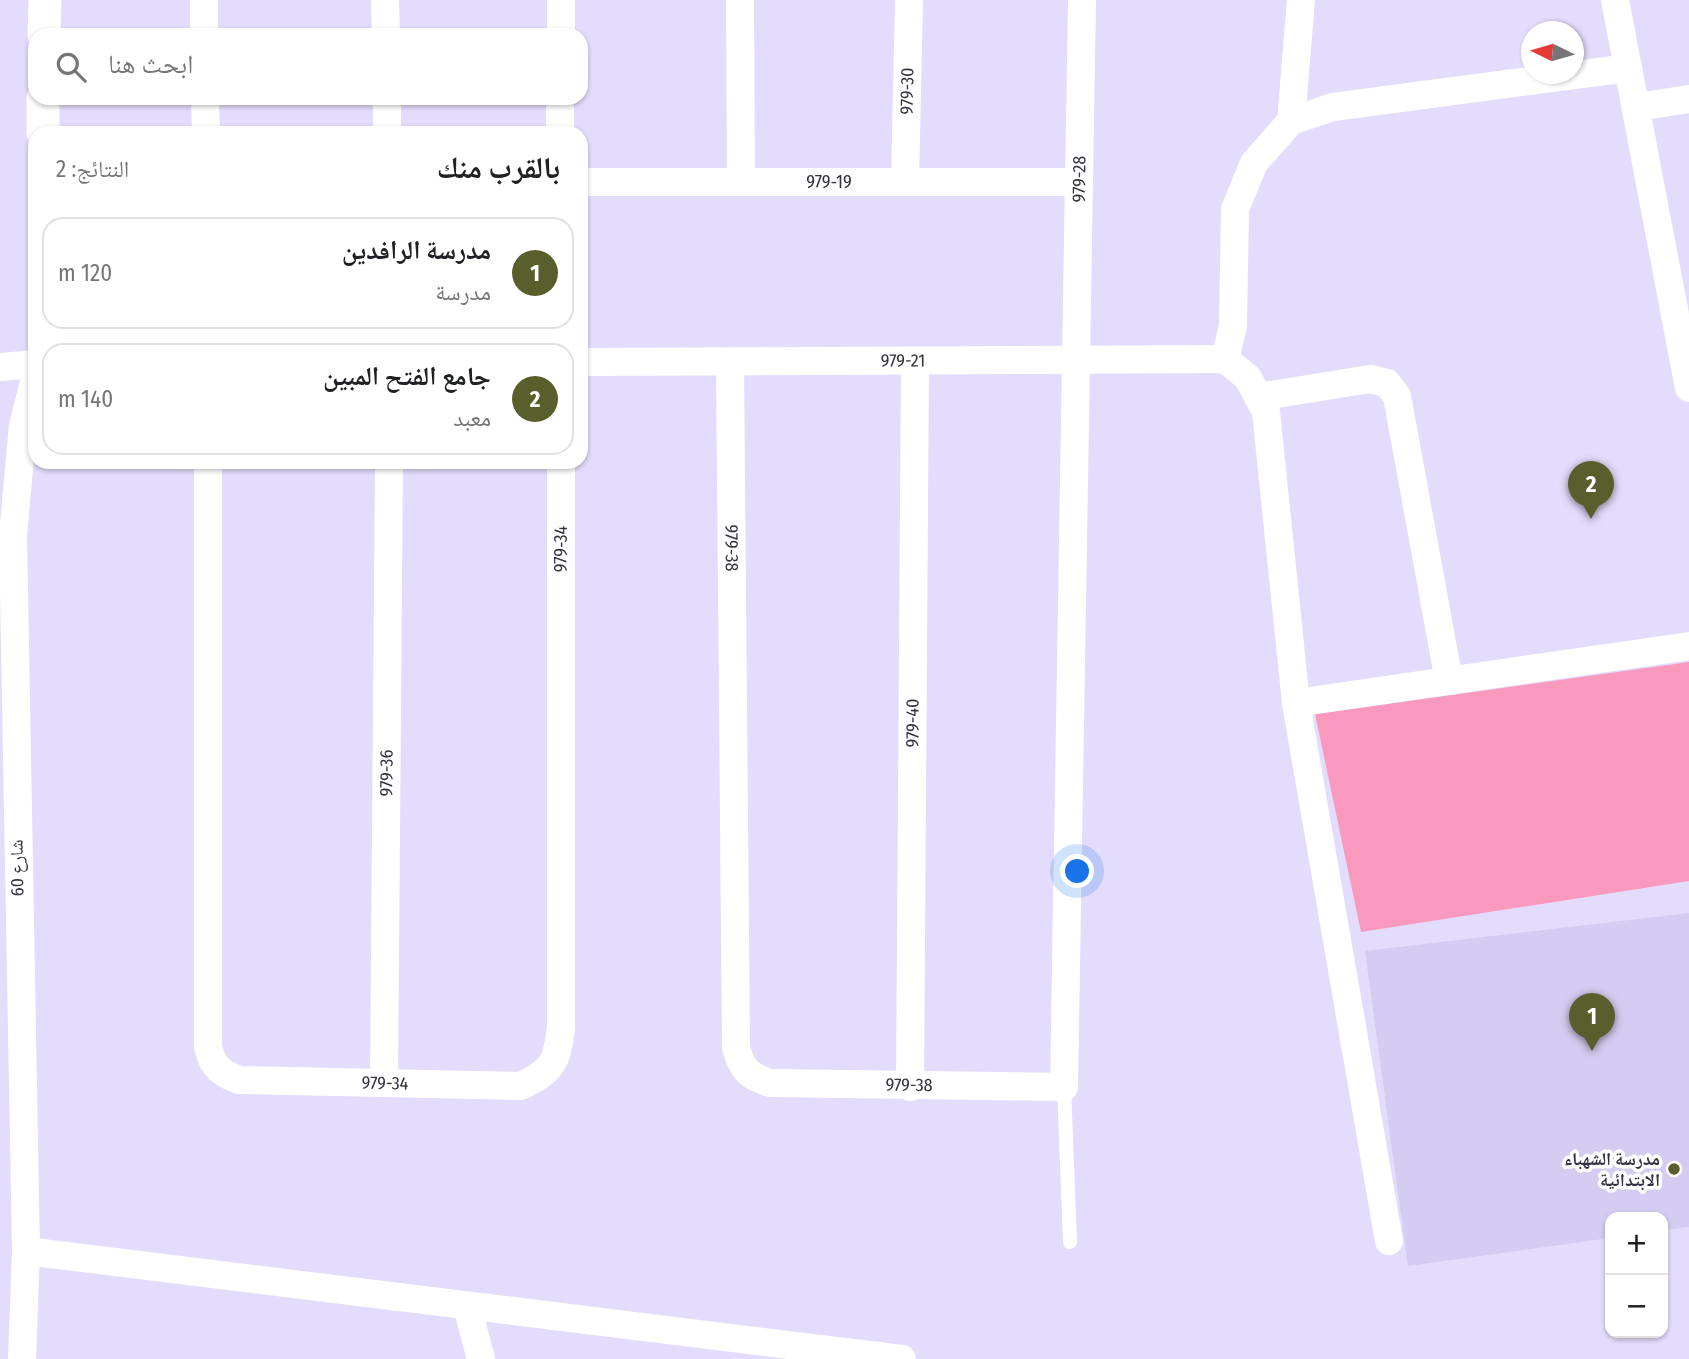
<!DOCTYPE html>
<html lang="ar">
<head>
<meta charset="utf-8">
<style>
	body { margin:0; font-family:"Fira Sans Condensed","Noto Naskh Arabic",sans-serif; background:#f2f2f2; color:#202124; direction:rtl }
	.controls { position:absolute; right:21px; bottom:21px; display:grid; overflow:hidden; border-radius:14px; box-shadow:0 2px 5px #0004 }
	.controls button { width:63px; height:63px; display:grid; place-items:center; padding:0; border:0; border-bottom:2px solid #e0e0e0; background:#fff; color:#202124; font:35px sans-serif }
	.compass { position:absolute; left:1521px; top:21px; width:63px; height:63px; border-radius:50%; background:#fff; box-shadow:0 2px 5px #0004; rotate:275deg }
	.you { position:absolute; left:1078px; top:872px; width:24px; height:24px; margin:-18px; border:5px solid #fff; border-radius:50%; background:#1a73e8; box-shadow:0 0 0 10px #1a73e833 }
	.badge { display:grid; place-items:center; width:46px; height:46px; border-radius:50%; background:#585f2d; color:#fff; font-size:23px; font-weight:700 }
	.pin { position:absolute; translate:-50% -58px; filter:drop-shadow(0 2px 4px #0008) }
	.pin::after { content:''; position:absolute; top:37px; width:24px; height:21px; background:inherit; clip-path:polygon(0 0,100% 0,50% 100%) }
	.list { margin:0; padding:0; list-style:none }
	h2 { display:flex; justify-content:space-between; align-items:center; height:91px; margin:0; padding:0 28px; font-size:30px }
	h2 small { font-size:23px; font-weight:400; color:#757577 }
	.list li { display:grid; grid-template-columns:46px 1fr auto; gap:21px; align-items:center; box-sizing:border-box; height:112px; margin:0 14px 14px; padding:0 14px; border:2px solid #e0e0e0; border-radius:21px }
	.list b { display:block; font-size:26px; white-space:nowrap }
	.list p { margin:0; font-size:23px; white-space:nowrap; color:#757577 }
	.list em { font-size:23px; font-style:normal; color:#757577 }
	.icon { flex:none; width:38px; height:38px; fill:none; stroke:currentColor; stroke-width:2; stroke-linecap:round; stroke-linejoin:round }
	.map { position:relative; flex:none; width:1689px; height:1359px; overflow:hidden; direction:ltr }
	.search { position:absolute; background:#fff; box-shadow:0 2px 5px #0004; left:28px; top:28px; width:560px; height:77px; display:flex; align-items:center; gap:18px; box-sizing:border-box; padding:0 24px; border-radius:21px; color:#757577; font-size:26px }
	.panel { position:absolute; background:#fff; box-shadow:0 2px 5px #0004; left:28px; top:126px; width:560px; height:343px; border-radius:21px; direction:rtl }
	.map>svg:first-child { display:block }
	.built { fill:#d5cdf1 }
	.green { fill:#f999be }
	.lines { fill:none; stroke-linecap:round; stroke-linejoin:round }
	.service { stroke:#fff; stroke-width:14 }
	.minor { stroke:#fff; stroke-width:28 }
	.tertiary { stroke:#fff; stroke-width:33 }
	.poi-dot { fill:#585f2d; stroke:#fff; stroke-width:2.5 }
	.labels { text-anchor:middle; stroke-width:7; stroke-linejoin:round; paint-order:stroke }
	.street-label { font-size:18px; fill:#343140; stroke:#fff }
	.poi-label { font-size:18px; font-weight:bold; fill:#343140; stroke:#fff; text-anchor:end }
</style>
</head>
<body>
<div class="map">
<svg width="1689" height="1359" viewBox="0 0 1689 1359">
	<rect width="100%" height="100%" fill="#e3dcfc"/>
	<!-- built -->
	<path class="built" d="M1689,913V1227L1663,1230V1217H1610V1238L1408,1266L1365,951Z"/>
	<!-- green -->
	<path class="green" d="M1689,662V881L1361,932L1315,714Z"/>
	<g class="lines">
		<!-- service -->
		<path class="service" d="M1064,1087L1070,1242"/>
		<!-- minor -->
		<g class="minor">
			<path d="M204,0V35"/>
			<path d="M385,0L386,35"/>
			<path d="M740,0L741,182"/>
			<path d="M1615,0L1689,388"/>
			<path d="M561,35V0"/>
			<path d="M205,98L206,133"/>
			<path d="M387,98V133"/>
			<path d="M1637,107L1689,99"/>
			<path d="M1291,121L1301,0"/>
			<path d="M560,133V98"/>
			<path id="s1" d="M581,182H1077"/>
			<path id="s2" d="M905,182L909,0"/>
			<path d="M1225,359L1248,378L1266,412L1296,703L1389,1241"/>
			<path d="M1225,359L1233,326L1235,209L1254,163L1291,121L1333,107L1628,68"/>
			<path id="s3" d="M730,361L736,1048C742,1069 748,1076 770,1083L1064,1087L1082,0"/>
			<path id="s4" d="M581,362L1225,359"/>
			<path d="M0,367L35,364"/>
			<path d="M1258,397L1370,379L1387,383L1397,396L1449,681"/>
			<path id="s5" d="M208,462V1047C213,1067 220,1073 239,1080L521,1086C553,1070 557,1063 561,1027V462"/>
			<path d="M1296,703L1689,646"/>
			<path id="s6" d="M384,1083L389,462"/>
			<path id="s7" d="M910,1087L915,361"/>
			<path d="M26,1251L902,1359"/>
			<path d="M467,1306L481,1359"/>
			<path d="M22,1359L26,1251L13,535L23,425L35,379"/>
		</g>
		<!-- tertiary -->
		<path class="tertiary" d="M44,35L45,0
			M43,133V98"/>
	</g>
	<!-- markers -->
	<circle class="poi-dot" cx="1674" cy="1169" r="7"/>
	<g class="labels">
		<!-- street labels -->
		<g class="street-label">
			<text dy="6" stroke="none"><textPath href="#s2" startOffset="91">979-30</textPath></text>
			<text dy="6" stroke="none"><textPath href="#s3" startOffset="1941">979-28</textPath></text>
			<text dy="6" stroke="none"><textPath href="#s1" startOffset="248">979-19</textPath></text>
			<text dy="6" stroke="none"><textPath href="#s4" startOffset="322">979-21</textPath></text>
			<text transform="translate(561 549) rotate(-90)" y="6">979-34</text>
			<text dy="6" stroke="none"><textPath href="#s3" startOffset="187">979-38</textPath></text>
			<text dy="6" stroke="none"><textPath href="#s7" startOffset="364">979-40</textPath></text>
			<text dy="6" stroke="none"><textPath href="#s6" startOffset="310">979-36</textPath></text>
			<text transform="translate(17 868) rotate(-91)" y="6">شارع 60</text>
			<text dy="6" stroke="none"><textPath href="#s5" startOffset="779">979-34</textPath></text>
			<text dy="6" stroke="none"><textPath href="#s3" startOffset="878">979-38</textPath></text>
		</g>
		<!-- poi labels -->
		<g class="poi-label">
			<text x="1660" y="1165">مدرسة الشهباء<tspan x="1660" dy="21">الابتدائية</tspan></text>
		</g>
	</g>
</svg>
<div class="controls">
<button>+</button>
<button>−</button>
</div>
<svg class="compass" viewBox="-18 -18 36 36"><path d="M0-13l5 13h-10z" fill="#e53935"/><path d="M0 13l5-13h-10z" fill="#757577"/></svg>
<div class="you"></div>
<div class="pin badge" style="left:1592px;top:1051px">1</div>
<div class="pin badge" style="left:1591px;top:519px">2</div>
<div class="search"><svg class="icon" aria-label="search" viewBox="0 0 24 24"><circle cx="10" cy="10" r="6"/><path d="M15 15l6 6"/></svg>ابحث هنا</div>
<section class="panel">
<h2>بالقرب منك<small>النتائج: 2</small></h2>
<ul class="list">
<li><span class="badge">1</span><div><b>مدرسة الرافدين</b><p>مدرسة</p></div><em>120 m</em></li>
<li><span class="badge">2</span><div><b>جامع الفتح المبين</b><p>معبد</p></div><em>140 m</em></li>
</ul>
</section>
</div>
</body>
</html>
